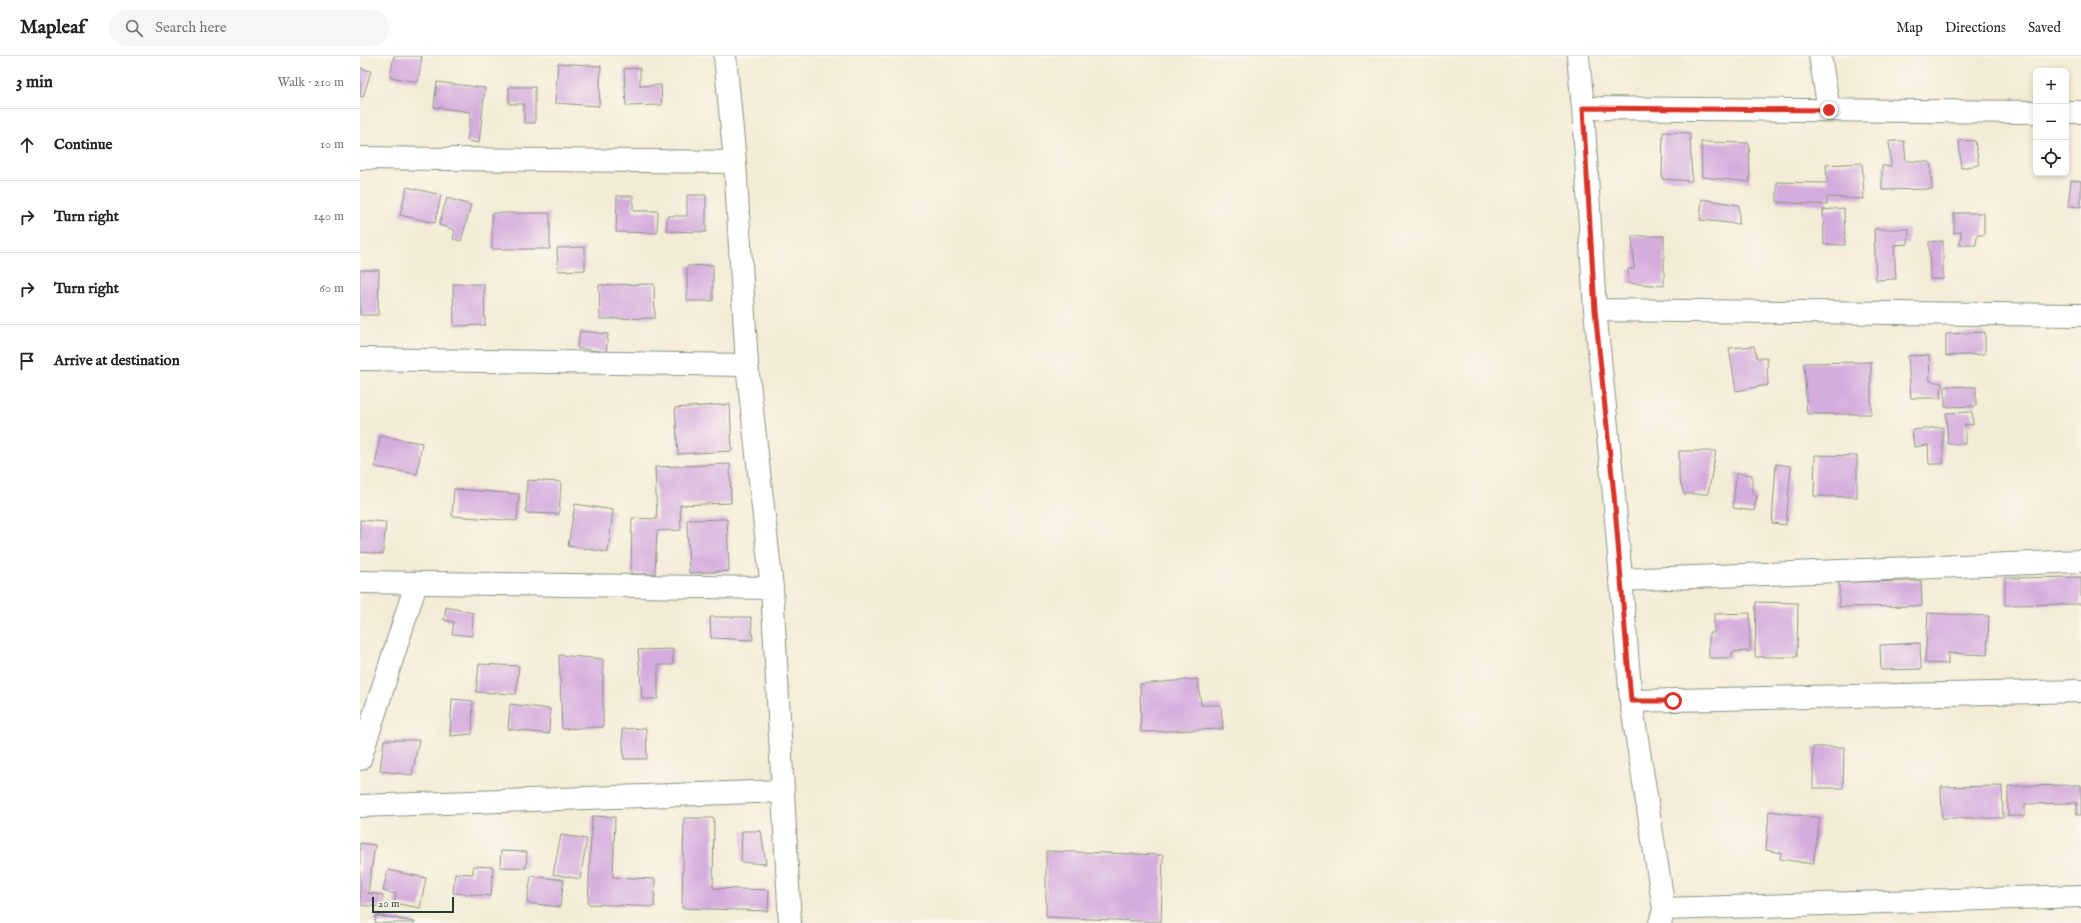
<!DOCTYPE html>
<html lang="en">
<head>
<meta charset="utf-8">
<style>
	body { margin:0; font-family:"IM FELL English",serif; background:#f6f6f6; color:#222 }
	.controls { position:absolute; right:12px; top:12px; display:grid; overflow:hidden; border-radius:6px; box-shadow:0 2px 6px #0003 }
	.controls button { width:36px; height:36px; display:grid; place-items:center; padding:0; border:0; border-bottom:1px solid #e0e0e0; background:#fff; color:#222; font:20px sans-serif }
	.scale { position:absolute; left:12px; bottom:10px; width:82px; box-sizing:border-box; padding-left:4px; border:2px solid #1f3d34; border-top:0; font-size:11px; line-height:14px; white-space:nowrap; color:#1f3d34; -webkit-text-stroke:3px #fbf7ec; paint-order:stroke }
	.stop { position:absolute; width:12px; height:12px; margin:-9px; border:3px solid #d93025; border-radius:50%; background:#fff }
	.stop.end { background:#d93025; border-color:#fff; box-shadow:0 1px 4px #0008 }
	.list { margin:0; padding:0; list-style:none }
	h2 { display:flex; justify-content:space-between; align-items:center; height:52px; margin:0; padding:0 16px; font-size:17px }
	h2 small { font-size:13px; font-weight:400; color:#767676 }
	.list li { display:grid; grid-template-columns:26px 1fr auto; gap:12px; align-items:center; box-sizing:border-box; height:72px; padding:0 16px; border-top:1px solid #e0e0e0 }
	.list b { display:block; font-size:15px; white-space:nowrap }
	.list em { font-size:13px; font-style:normal; color:#767676 }
	.icon { flex:none; width:22px; height:22px; fill:none; stroke:currentColor; stroke-width:2; stroke-linecap:round; stroke-linejoin:round }
	.map { position:relative; flex:none; width:1721px; height:867px; overflow:hidden }
	header { display:flex; align-items:center; gap:24px; box-sizing:border-box; height:56px; padding:0 20px; background:#fff; border-bottom:1px solid #e0e0e0 }
	header strong { font-size:19px }
	nav { display:flex; gap:22px; margin-inline-start:auto; font-size:14px }
	.search { width:280px; height:36px; background:#f6f6f6; display:flex; align-items:center; gap:10px; box-sizing:border-box; padding:0 14px; border-radius:22px; color:#767676; font-size:15px }
	main { display:flex }
	aside { flex:1; background:#fff }
	.map>svg:first-child { display:block }
	.building { fill:#d4acdd }
	.lines { fill:none; stroke-linecap:round; stroke-linejoin:round }
	.street-casing { stroke:#899484; stroke-width:24 }
	.street { stroke:#fff; stroke-width:22 }
	.route { stroke:#d93025; stroke-width:5 }
</style>
</head>
<body>
<header>
<strong>Mapleaf</strong>
<div class="search"><svg class="icon" aria-label="search" viewBox="0 0 24 24"><circle cx="10" cy="10" r="6"/><path d="M15 15l6 6"/></svg>Search here</div>
<nav><a>Map</a><a>Directions</a><a>Saved</a></nav>
</header>
<main>
<aside>
<h2>3 min<small>Walk · 210 m</small></h2>
<ul class="list">
<li><svg class="icon" aria-label="ahead" viewBox="0 0 24 24"><path d="M12 20V5M6 11l6-6 6 6"/></svg><div><b>Continue</b></div><em>10 m</em></li>
<li><svg class="icon" aria-label="right" viewBox="0 0 24 24"><path d="M7 20v-9h11M14 6l5 5-5 5"/></svg><div><b>Turn right</b></div><em>140 m</em></li>
<li><svg class="icon" aria-label="right" viewBox="0 0 24 24"><path d="M7 20v-9h11M14 6l5 5-5 5"/></svg><div><b>Turn right</b></div><em>60 m</em></li>
<li><svg class="icon" aria-label="arrive" viewBox="0 0 24 24"><path d="M6 21V4h12l-3 4 3 4H6"/></svg><div><b>Arrive at destination</b></div></li>
</ul>
</aside>
<div class="map">
<svg width="1721" height="867" viewBox="0 0 1721 867">
	<rect width="100%" height="100%" fill="#fbf7ec"/>
	<filter id="ink" filterUnits="userSpaceOnUse"><feTurbulence type="fractalNoise" baseFrequency=".025" numOctaves="2"/><feDisplacementMap in="SourceGraphic" scale="8" xChannelSelector="R" yChannelSelector="G"/><feConvolveMatrix kernelMatrix="1 2 1 2 8 2 1 2 1" color-interpolation-filters="sRGB"/></filter>
	<filter id="wash" filterUnits="userSpaceOnUse"><feTurbulence type="fractalNoise" baseFrequency=".012" numOctaves="4" result="noise"/><feDisplacementMap in="SourceGraphic" scale="16" xChannelSelector="R" yChannelSelector="G"/><feGaussianBlur stdDeviation="0.9" result="paint"/><feColorMatrix in="noise" values="0 0 0 0 0 0 0 0 0 0 0 0 0 0 0 0 0 1.4 0 .05"/><feComposite in="paint" operator="in"/></filter>
	<g filter="url(#wash)">
		<rect width="100%" height="100%" fill="#f3ebd5"/>
		<g id="blocks">
			<!-- building -->
			<path class="building" d="M34,0H62L58,26L30,21Z
				M198,7L241,10L239,50L195,47Z
				M0,12L11,15L3,41L0,40Z
				M280,12V30L301,29L302,49L266,50L264,13Z
				M77,26L125,32L119,87L107,85L111,56L74,51Z
				M149,31H175V67H164V48H149Z
				M1303,76L1330,77L1332,125L1302,123Z
				M1599,84L1615,85L1619,109L1601,112Z
				M1529,85H1544L1546,105L1570,106L1572,133L1522,134V110H1531Z
				M1341,86L1389,87L1390,126L1342,121Z
				M1502,107L1504,143L1467,141V149L1417,146V126L1467,127L1466,109Z
				M1711,124L1721,125V151L1708,150Z
				M47,131L81,139L75,167L40,159Z
				M327,139H346V176L307,175V160H327Z
				M257,140H273V155H298L297,177L256,176Z
				M87,142L111,149L101,185L93,183L95,174L79,169Z
				M1342,143L1379,149V168L1340,164Z
				M1484,152L1485,189L1464,188L1463,154Z
				M132,157H190V193H132Z
				M1594,157H1624V179H1617L1616,189H1600L1601,176L1594,177Z
				M1514,173H1549L1548,188L1534,189L1536,223L1516,224Z
				M1272,180H1304V230L1268,227V213H1274Z
				M1583,185V223H1570L1569,186Z
				M225,191V214L198,215L197,192Z
				M353,209V245H327V210Z
				M0,214H19L18,259H0Z
				M93,228H124L125,269L94,270Z
				M294,228L295,262L240,263L239,229Z
				M220,275L248,278L246,296L217,292Z
				M1625,276V298L1586,300V278Z
				M1394,290L1397,302H1407L1408,329L1376,335L1369,292Z
				M1569,299L1570,325L1582,327L1581,342H1551L1548,300Z
				M1511,306V358H1447L1444,307Z
				M1585,330L1616,331V350L1585,351Z
				M370,348L372,395L318,398L315,352Z
				M1612,356L1613,369L1605,368V388H1588L1586,357Z
				M1583,371V408H1569L1568,389L1554,391L1552,374Z
				M20,380L62,387L57,418L15,411Z
				M1319,395H1356L1348,438H1324L1319,422Z
				M1455,399L1497,400V441L1454,440Z
				M370,408L371,447L320,449L321,474L297,475L295,518H271L272,462L297,463L295,411Z
				M1416,408L1431,410L1426,469L1412,467Z
				M1376,417L1392,419V437L1397,440L1394,455L1373,452Z
				M167,424L201,426L199,458L166,457Z
				M94,433L159,438L157,465L92,460Z
				M215,448L253,454L248,496L208,490Z
				M367,463L369,515L329,517L327,464Z
				M0,464L26,466L23,498L0,496Z
				M1721,521V548L1645,549V522Z
				M1561,525L1562,550L1479,551V526Z
				M1396,546L1438,547L1437,601H1395Z
				M86,551L113,557L112,580L92,578L94,566L84,564Z
				M1390,557V595L1372,596V602H1349V577H1354V558Z
				M1568,557L1629,560L1627,599L1588,597V608L1565,607Z
				M350,561H391L393,584L351,582Z
				M1560,587L1561,613L1521,614L1520,589Z
				M313,593V609H298V643H282L278,594Z
				M199,599L243,603V671L202,673Z
				M119,608L159,610L156,638L116,636Z
				M838,623L841,649H861L863,673L781,676L780,628Z
				M92,643L113,645L112,678L90,680Z
				M150,648L190,653L189,678L148,673Z
				M286,672L287,703H264L262,673Z
				M24,684H59L52,719L20,715Z
				M1453,691H1484L1483,732H1453Z
				M1721,729V759H1717V747L1665,748V760H1648V730Z
				M1642,730L1643,762H1582L1581,731Z
				M1409,755L1460,762L1453,808L1420,803L1421,797L1406,794Z
				M232,760L255,761L253,821L295,823L294,851L228,848Z
				M324,762H354L353,832L409,834L408,855L322,852Z
				M382,775H401L406,808L381,806Z
				M201,779L227,783L220,823L193,818Z
				M0,787L15,789L8,837L23,839L21,851L0,849Z
				M141,795L167,796L166,812L140,811Z
				M686,795L803,799L801,866L686,861Z
				M113,810L133,811L131,840L93,837L95,817L113,818Z
				M28,814L66,822L60,852L34,847L36,838L23,835Z
				M171,820L204,824L200,851L167,847Z
				M16,859L55,866V867H15Z"/>
		</g>
	</g>
	<g filter="url(#ink)">
		<use href="#blocks" fill-opacity="0" stroke="#899484" stroke-width="1"/>
		<g class="lines">
			<defs>
				<path id="street" d="M365,0L375,106L387,309L412,532L430,867
					M1218,0L1223,52L1235,254L1254,439L1271,645L1304,853L1300,867
					M1460,0L1469,54
					M1223,52L1676,56
					M1706,56H1721
					M0,102L375,106
					M1235,254L1721,259
					M0,303L387,309
					M1260,524L1721,505
					M0,526L412,532
					M1271,645L1721,635
					M0,703L56,528
					M0,750L423,735
					M1304,853L1721,840"/>
			</defs>
			<!-- street casing -->
			<use href="#street" class="street-casing"/>
			<!-- street -->
			<use href="#street" class="street"/>
		</g>
	</g>
	<g class="lines" filter="url(#ink)">
		<!-- route -->
		<path class="route" d="M1313,645H1271L1254,439L1235,254L1223,52L1469,54"/>
	</g>
</svg>
<div class="controls">
<button>+</button>
<button>−</button>
<button><svg class="icon" aria-label="locate" viewBox="0 0 24 24"><circle cx="12" cy="12" r="6"/><path d="M12 2v4M12 18v4M2 12h4M18 12h4"/></svg></button>
</div>
<div class="scale">20 m</div>
<div class="stop" style="left:1313px;top:645px"></div>
<div class="stop end" style="left:1469px;top:54px"></div>
</div>
</main>
</body>
</html>
